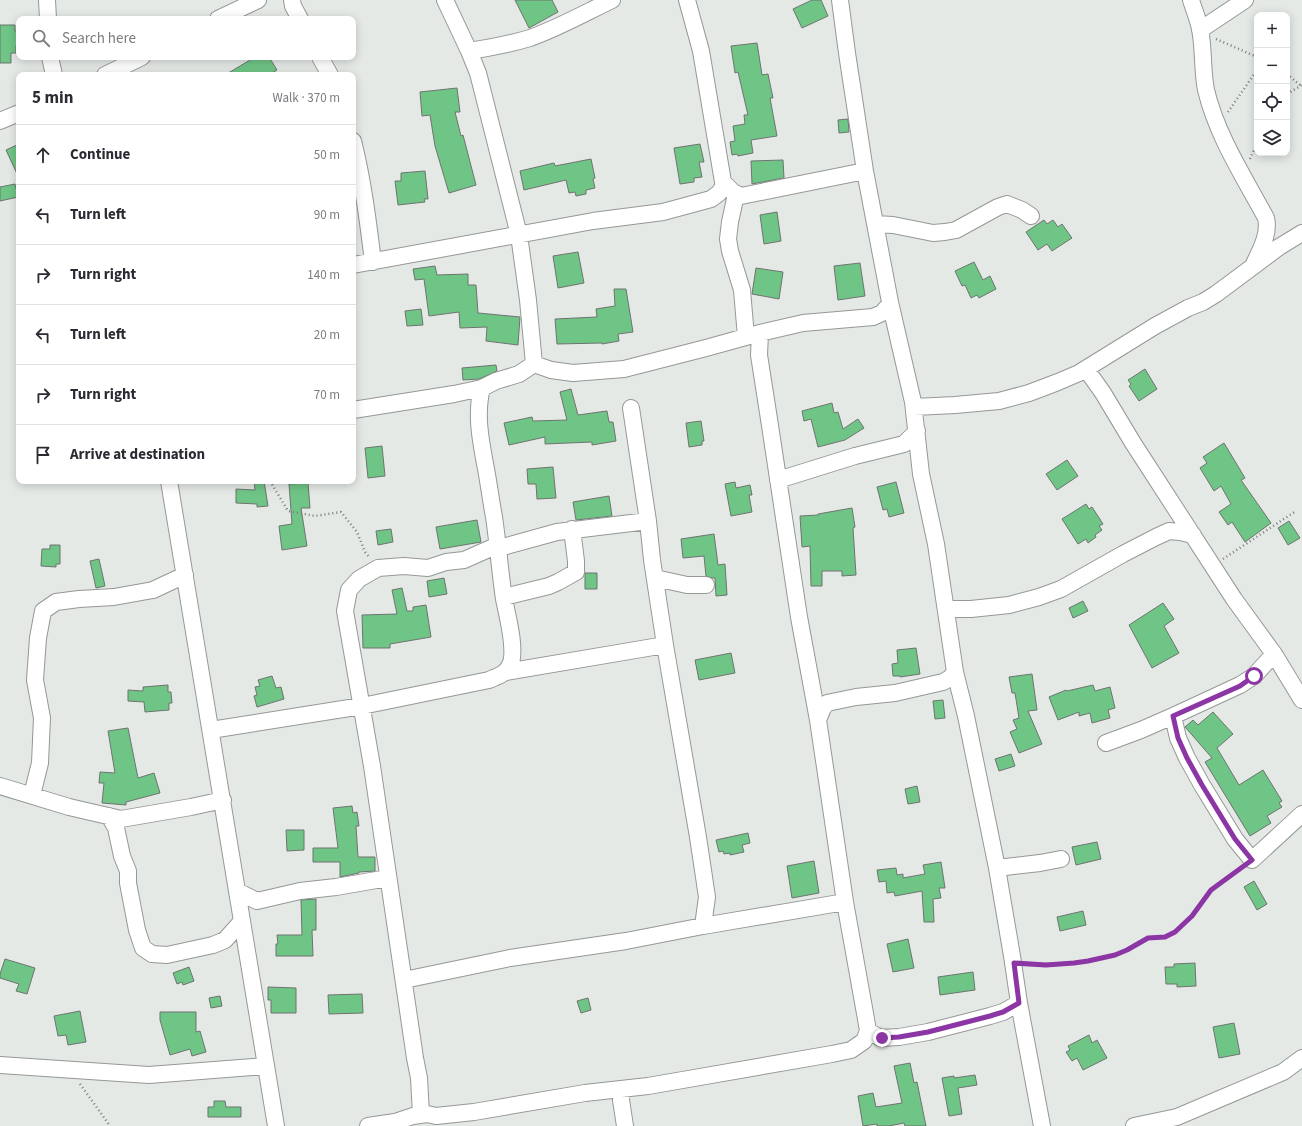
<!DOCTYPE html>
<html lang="en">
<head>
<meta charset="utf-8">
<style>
	body { margin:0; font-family:"Source Sans 3",sans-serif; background:#f2f2f3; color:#2b2b33 }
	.controls { position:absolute; right:12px; top:12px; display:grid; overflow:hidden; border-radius:8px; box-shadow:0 2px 10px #0003 }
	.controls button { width:36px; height:36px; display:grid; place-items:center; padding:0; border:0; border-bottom:1px solid #e1e1e2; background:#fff; color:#2b2b33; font:20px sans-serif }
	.stop { position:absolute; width:12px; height:12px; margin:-9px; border:3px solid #8b36a4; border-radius:50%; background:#fff }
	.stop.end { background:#8b36a4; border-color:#fff; box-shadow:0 1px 4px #0008 }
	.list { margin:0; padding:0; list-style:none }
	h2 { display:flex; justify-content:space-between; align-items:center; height:52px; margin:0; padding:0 16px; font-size:17px }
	h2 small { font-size:13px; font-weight:400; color:#7c7c81 }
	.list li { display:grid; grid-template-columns:26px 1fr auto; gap:12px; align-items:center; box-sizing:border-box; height:60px; padding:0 16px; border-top:1px solid #e1e1e2 }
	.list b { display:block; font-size:15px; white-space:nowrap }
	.list em { font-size:13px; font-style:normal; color:#7c7c81 }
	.icon { flex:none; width:22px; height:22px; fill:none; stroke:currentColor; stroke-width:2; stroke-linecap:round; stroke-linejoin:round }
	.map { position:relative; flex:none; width:1302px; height:1126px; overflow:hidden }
	.search { position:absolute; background:#fff; box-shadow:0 2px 10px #0003; left:16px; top:16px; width:340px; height:44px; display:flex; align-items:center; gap:10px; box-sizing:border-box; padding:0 14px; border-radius:8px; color:#7c7c81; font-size:15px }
	.panel { position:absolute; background:#fff; box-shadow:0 2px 10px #0003; left:16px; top:72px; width:340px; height:412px; border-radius:8px }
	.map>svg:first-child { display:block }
	.building { fill:#6fc586; stroke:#6f7370 }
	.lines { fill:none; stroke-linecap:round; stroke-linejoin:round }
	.minor-casing { stroke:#959895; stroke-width:18 }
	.path { stroke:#787b79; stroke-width:2.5; stroke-dasharray:1 3; stroke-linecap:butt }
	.minor { stroke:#fff; stroke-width:16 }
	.route { stroke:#8b36a4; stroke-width:5 }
</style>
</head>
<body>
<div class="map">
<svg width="1302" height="1126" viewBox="0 0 1302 1126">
	<rect width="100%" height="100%" fill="#e5e9e6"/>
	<!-- building -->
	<path class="building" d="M515,0H552L558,12L529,28Z
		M812,0H821L828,16L802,28L793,9Z
		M0,25H15V31H19V47L16,46V53H11V63H0Z
		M757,43L762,75L768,74L773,98H770L777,136L751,140L753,153L738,156L737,154L732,155L730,142L735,141L733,126L745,124L744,115H748L738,72L735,73L731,46Z
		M255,57H269L277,70L269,75H225Z
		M457,88L460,112H455L461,136L463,135L476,185L449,193L435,146L430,115L422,116L420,92Z
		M848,119L849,132L839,133L838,120Z
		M19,144V178L6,150Z
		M700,144L704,162H699L702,177L694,178V182L680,184L674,148Z
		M591,159L595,178L593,179L595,188L586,190V194L576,196L575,192L569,193L566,180L524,190L520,171L554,163L555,166Z
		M783,160L784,178L752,184L751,161Z
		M425,171L428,199H424L425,202L398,205L395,181H401V173Z
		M15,184L18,197L0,201V187Z
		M777,212L781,241L764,244L760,215Z
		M1044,220L1047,224L1053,220L1058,227L1062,224L1072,238L1052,251L1047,244L1038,250L1026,232Z
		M578,252L584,283L558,288L553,256Z
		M974,262L983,280L990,276L996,289L979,298L977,295L971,298L965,285L962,286L955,271Z
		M860,263L865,296L838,300L834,266Z
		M435,266L437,275L468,274V285H476L478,313L520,317L518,345L486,341L487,327L460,328L459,312L429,316L424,279L415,280L413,269Z
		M756,268L783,272L779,299L752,294Z
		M614,289H626L633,332L618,334L619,341L602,344V343L557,344L555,319L597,317L596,309L615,306Z
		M421,309L423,325L407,326L405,311Z
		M496,365L497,371L479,379L463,380L462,368Z
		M1145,369L1157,389L1139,401L1129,386L1131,384L1128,380Z
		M571,389L578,415L607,411L609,422H613L616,441L592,445V442L545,444V437L509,445L504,423L532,417L533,421L567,420L560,392Z
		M832,403L834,413L838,412L843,429L858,419L864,428L845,440L818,447L811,419L804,421L802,411Z
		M701,421L704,441H702V445L689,447L686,423Z
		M1224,443L1245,478L1241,480L1271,523L1245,542L1232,522L1228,525L1219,512L1231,504L1221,486L1214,491L1200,468L1207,463L1203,457Z
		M382,446L385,476L368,478L365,448Z
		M1067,460L1078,476L1057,490L1046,474Z
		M553,467L556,498L537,499L536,484H528L527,469Z
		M254,481H264L268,506L257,507V504L236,503V489L255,490Z
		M735,482L736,488L750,485L752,495H749L752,512L731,516L725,484Z
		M896,482L904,513L889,517L887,509L883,510L877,487Z
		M308,483L310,508H301L307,546L282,550L279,526L292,524L289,484Z
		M609,496L612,516L576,520L573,502Z
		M1086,504L1089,509L1092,507L1103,524L1099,526L1102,530L1095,535L1096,537L1088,543L1086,539L1078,544L1062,519Z
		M852,508L855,527L853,528L856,575L842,576V571H822V586H811L810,546L802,547L800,516L818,515V514Z
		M477,520L481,542L440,549L436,527Z
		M1289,521L1300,538L1288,545L1278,528Z
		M391,529L393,542L378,545L376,531Z
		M714,534L718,565L725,564L727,595L716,596L715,578H712L706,576L704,556L683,558L681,539Z
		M50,545H60V564H56V567L41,566L42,549H50Z
		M99,559L105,586L96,588L90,561Z
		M585,573H597V589H585Z
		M444,578L447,594L429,597L427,581Z
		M402,588L407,611H413V607L426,605L431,637L390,644V648H363L362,615L397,614L392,590Z
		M1083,601L1088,611L1073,618L1069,608Z
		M1163,603L1174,619L1164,626L1179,653L1152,668L1129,625Z
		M916,648L920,674L900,677V676H893L892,664L898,663L897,650Z
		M731,653L735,673L699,680L695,660Z
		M1032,674L1037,710L1028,711L1042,744L1019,753L1010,732L1017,729L1013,720L1019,718L1015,693H1012L1009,677Z
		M272,676L276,688L281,687L284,699L257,707L254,696L257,695L255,687L260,686L258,680Z
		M168,685V692H171L172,703H169V710L145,712L144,702L128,701V690L143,691V687Z
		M1093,685L1095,691L1110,687L1115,708L1108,710L1110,718L1092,723L1090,713L1079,716V712L1058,720L1049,697L1066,690L1067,691Z
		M943,700L945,718L935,719L933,701Z
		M1213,712L1233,734L1217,748L1239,785L1263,770L1282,801L1279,803L1282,807L1267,816L1271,823L1250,836L1205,762L1212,758L1186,728L1185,727L1193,720L1198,725Z
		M128,728L138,778L154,773L160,793L126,802V805L102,803L104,783H99L100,772L115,773L108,731Z
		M1011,754L1015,766L999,771L995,759Z
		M917,786L920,802L908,804L905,789Z
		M352,806L353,813L357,812L359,826H356L358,857H375V871L359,872V873L340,877V862H313V848H338L333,808Z
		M286,830H304V850L287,851Z
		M748,833L750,843L742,845L744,852L730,855V853L724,854L723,851L719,852L716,840Z
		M1097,842L1101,859L1076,865L1072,847Z
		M814,861L819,893L792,898L787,866Z
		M941,862L945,888H939L941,898L933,899L934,922H924L922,891L895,896L894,892L887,893L886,881L879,882L877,870L896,868L897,875L903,874V878L925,874L923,865Z
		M1254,881L1267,904L1257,910L1244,887Z
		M316,899V930H312L313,956H276V944H278L277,935H302L301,900Z
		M1083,911L1086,925L1060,931L1057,917Z
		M908,939L914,968L893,972L887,944Z
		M5,959L35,968L27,994L16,991L19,984L0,978V974Z
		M1195,963L1196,986L1177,987V984H1166L1165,967H1174V964Z
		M189,967L194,981L183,985L182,982L177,984L173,973Z
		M973,972L975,990L940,995L938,977Z
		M268,987L296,988V1013H271V1000H268Z
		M362,994L363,1013L329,1014L328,995Z
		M220,996L222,1006L211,1008L209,998Z
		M588,998L591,1010L581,1013L577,1001Z
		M80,1011L86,1042L68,1045L66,1035L58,1036L54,1016Z
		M160,1012H196V1032L200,1031L206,1052L192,1056L190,1049L170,1055L160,1020Z
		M1234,1023L1240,1054L1219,1058L1213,1027Z
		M1089,1035L1092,1043L1097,1040L1107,1058L1083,1070L1077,1058L1072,1061L1066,1052L1070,1050L1068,1046Z
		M910,1063L914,1083L917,1082L926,1126H905L904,1123L889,1126H877V1124L863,1126L858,1096L873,1093L876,1107L902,1103L894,1066Z
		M975,1075L977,1085L958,1088L962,1114L949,1116L942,1078L954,1076V1078Z
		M214,1101H225L226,1107H241V1117H208V1107H214Z"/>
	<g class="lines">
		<defs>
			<path id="minor" d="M47,0L48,19
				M292,0L293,6L300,19
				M687,0L701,51L723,182L733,192L741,196L865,171
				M840,0L847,53L865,171L890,302L913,402L921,474L936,544L955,672L966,716L997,868L1012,956L1019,1003L1042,1126
				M1191,0C1194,10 1198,19 1200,29C1204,49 1202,70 1206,90C1217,136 1244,177 1266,218C1270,234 1260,251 1253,266
				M218,19L258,0
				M1200,30L1245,0
				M469,51C490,48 510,44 530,38C558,28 585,13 612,0
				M50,57L54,75
				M320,57L330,75
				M105,75L142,57
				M0,121L19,113
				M353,141C363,181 368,221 373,262
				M736,194L730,222L728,239L730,251L742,290L746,337
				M875,224L893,225L933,233L945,232L956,230L998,207L1007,204L1022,210L1031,216
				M353,265L593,221L663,212L711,199L719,193L725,184
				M760,333L759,355L769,419L799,617L818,720
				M534,364L551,370L573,373L624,369L706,348L760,333L803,323L873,317L882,313L890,304
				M1086,369L1103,393L1133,443L1234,599L1274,654L1302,700
				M914,407L955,405L999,401L1029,393L1058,382L1079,373L1155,326L1188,308L1203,302L1216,294L1279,247L1302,233
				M631,408L648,521L652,560L665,645L698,837L707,897L703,926
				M353,410L454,394L482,388
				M778,480L855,456L904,444L917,431
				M169,481L276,1126
				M499,548L557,532L648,521
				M655,578L687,585H706
				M504,597L549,586L558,582L576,572V561L572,529
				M946,609H971L1009,605L1039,597L1061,589L1123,554L1156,537L1169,531L1180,532L1193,535
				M506,672L665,645
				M955,672L950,678L943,682L895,693L856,697L827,703L823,708L818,720L845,902L866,1019L868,1031L875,1035L881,1038L899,1037L928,1032L990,1016L1003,1012L1019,1003
				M1173,716L1178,738L1187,758L1202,785L1235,839L1252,860L1302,814
				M211,730L362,706L489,680C498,676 506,674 510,665C517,651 507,614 504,599C500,572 498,544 494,517C491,501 489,485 486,469C481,442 475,415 482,388L496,381L519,374L534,364L528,300L519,235L478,73L469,51L445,0
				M1106,743L1141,730L1173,716L1240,685L1254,676L1274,654
				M0,786L69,807L121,819L191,807L223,800
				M32,795L40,763L42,718L35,680L38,638L43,611L56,602L79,599L114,597L153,590L185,575
				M109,816L116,828L122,856L128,871V883L137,930L143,948L152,954L167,955L213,945L225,940L242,921
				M997,868L1040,863L1061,859
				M237,891L257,901L300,891L336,887L388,878
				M404,980L510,958L626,941L703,926L845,902
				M0,1065L149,1075L265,1066
				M622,1089L621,1100L625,1126
				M421,1115L419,1078L415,1058L372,766L345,611L349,590L359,579L378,568L404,566L428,568L446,562L464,560L498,545
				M368,1126L395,1122L413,1116L427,1114L436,1116L474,1112L585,1093L648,1086L832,1054L851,1050L864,1041L868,1031
				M1134,1126L1177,1117L1283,1072L1302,1058"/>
		</defs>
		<!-- minor casing -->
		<use href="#minor" class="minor-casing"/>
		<!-- path -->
		<path class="path" d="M1216,39L1257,57
			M1287,74L1301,86
			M1287,94L1302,85
			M1228,112L1257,70
			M1250,159L1257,143
			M270,481L288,511L315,516L341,512L357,532L365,552L370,558
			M1223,559L1296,511
			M1026,964L1074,963L1104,958L1127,950L1148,938L1165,937L1175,932L1192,916L1211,889L1241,868
			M80,1084L110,1126"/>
		<!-- minor -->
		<use href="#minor" class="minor"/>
	</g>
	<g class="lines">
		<!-- route -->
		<path class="route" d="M882,1038L899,1037L928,1032L990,1016L1003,1012L1019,1003L1014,963L1046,965L1074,963L1088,961L1115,955L1127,950L1148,938L1165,937L1175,932L1192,916L1211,890L1252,860L1235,839L1202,785L1187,758L1178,738L1173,716L1240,686L1254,676"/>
	</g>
</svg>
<div class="controls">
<button>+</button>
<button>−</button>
<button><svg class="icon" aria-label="locate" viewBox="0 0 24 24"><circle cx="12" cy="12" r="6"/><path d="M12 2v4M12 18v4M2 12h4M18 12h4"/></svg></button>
<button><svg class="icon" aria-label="layers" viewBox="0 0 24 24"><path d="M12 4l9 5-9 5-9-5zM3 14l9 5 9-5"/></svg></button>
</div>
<div class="stop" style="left:1254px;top:676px"></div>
<div class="stop end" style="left:882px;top:1038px"></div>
<div class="search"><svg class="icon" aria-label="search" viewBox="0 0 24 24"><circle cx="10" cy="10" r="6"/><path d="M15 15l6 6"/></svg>Search here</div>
<section class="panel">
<h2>5 min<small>Walk · 370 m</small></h2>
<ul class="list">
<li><svg class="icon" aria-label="ahead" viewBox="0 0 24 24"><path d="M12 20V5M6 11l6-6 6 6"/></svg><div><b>Continue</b></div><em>50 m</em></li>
<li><svg class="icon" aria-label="left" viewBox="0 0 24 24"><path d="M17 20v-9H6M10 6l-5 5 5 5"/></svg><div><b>Turn left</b></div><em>90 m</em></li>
<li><svg class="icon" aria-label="right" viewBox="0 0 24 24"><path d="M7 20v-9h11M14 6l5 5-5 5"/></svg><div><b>Turn right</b></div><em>140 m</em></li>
<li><svg class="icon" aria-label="left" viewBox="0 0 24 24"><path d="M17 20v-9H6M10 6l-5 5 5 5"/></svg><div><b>Turn left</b></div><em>20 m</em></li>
<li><svg class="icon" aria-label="right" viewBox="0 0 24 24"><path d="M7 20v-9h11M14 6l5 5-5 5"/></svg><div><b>Turn right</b></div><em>70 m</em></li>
<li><svg class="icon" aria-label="arrive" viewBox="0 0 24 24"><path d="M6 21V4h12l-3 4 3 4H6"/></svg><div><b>Arrive at destination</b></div></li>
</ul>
</section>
</div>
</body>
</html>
